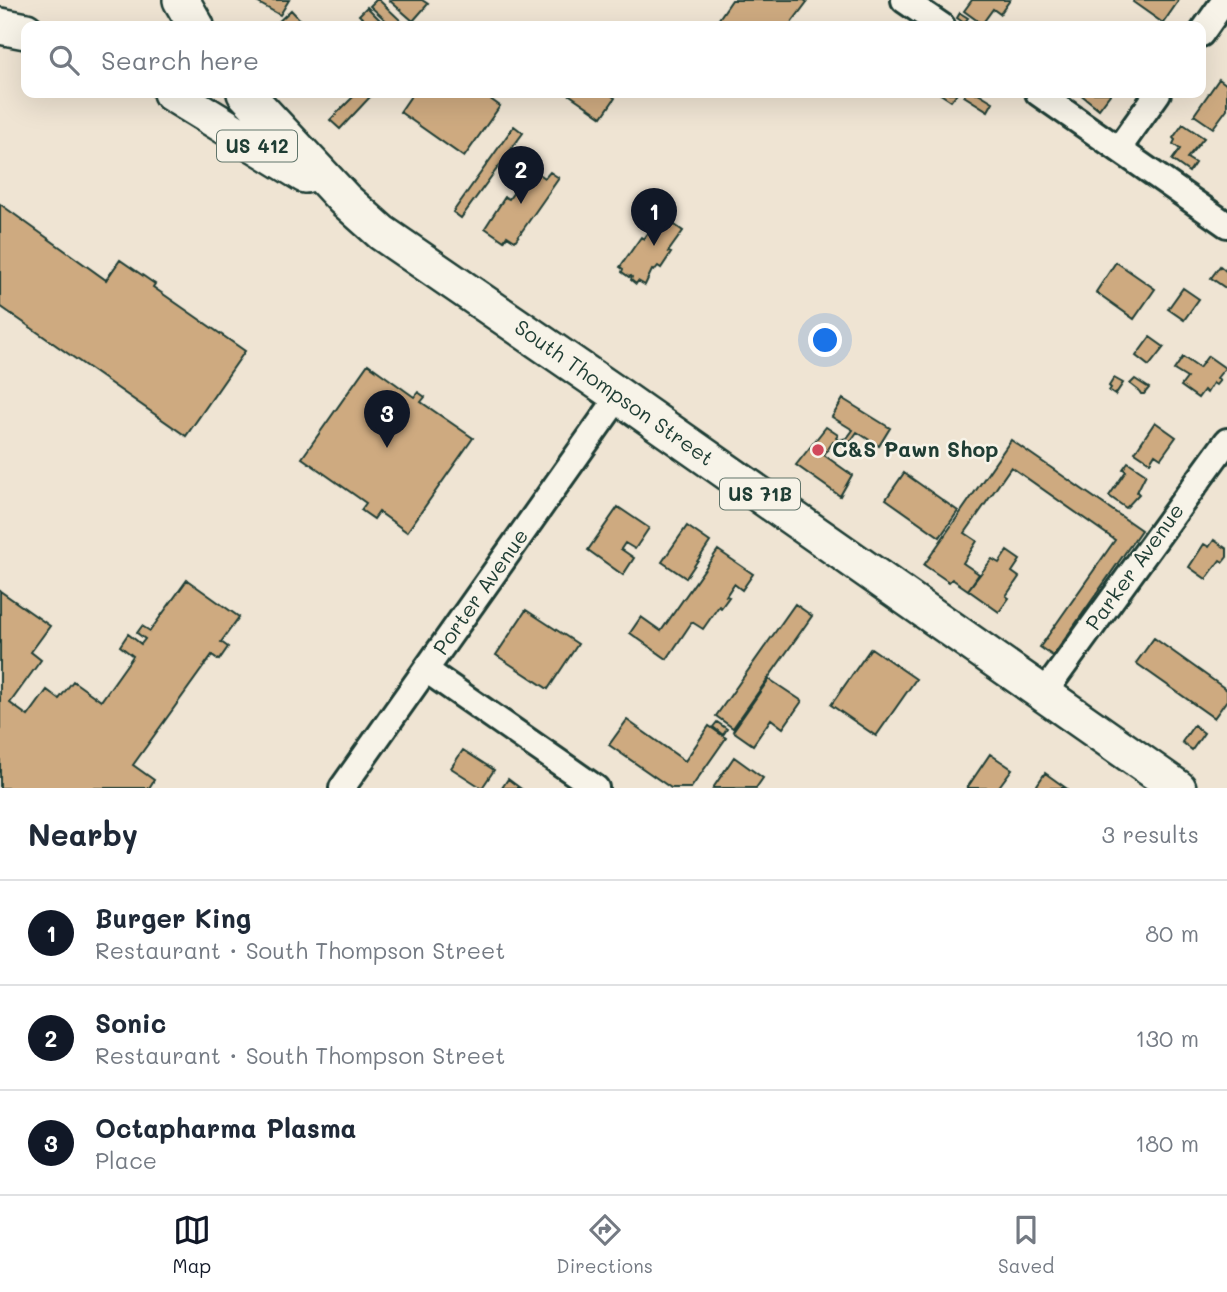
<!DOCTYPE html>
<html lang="en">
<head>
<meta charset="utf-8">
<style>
	body { margin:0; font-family:Mali,sans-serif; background:#f6f6f7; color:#1f2937 }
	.you { position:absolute; left:826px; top:341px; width:24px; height:24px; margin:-18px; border:5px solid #fff; border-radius:50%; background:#1a73e8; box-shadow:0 0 0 10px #1a73e833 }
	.badge { display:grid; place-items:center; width:46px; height:46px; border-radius:50%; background:#111827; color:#fff; font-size:23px; font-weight:700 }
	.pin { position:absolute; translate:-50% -58px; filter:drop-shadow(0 2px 4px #0008) }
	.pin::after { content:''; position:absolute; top:37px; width:24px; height:21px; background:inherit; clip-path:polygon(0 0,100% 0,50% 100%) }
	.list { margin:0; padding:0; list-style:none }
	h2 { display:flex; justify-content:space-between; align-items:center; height:91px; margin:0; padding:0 28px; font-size:30px }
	h2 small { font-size:23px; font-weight:400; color:#747a83 }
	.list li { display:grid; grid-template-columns:46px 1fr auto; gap:21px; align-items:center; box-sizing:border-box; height:105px; padding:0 28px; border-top:2px solid #e0e1e3 }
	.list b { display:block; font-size:26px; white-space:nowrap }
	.list p { margin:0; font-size:23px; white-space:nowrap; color:#747a83 }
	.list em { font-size:23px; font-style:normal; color:#747a83 }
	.icon { flex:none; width:38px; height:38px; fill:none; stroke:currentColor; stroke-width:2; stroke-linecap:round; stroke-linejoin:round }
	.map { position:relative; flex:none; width:1227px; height:788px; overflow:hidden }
	.search { position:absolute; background:#fff; box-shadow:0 7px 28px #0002; left:21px; right:21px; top:21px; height:77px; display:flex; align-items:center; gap:18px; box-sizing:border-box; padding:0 24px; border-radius:14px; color:#747a83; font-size:26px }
	.sheet { height:406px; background:#fff }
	nav { display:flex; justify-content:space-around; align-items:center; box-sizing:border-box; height:98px; border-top:2px solid #e0e1e3; background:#fff; font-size:19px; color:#747a83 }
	nav a { display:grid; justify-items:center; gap:4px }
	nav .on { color:#111827 }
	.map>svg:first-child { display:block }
	.building { fill:#ceaa80; stroke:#1f3d34; stroke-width:2 }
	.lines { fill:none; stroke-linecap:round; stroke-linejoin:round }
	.minor-casing { stroke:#1f3d34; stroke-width:30 }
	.highway-casing { stroke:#1f3d34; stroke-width:40 }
	.minor { stroke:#f7f3e8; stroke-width:24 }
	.highway { stroke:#f7f3e8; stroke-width:35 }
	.poi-dot { fill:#d1495b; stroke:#f7f3e8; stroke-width:2.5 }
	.labels { text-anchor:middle; stroke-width:5; stroke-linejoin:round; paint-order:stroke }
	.shield { fill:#f7f3e8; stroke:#60746a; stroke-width:2 }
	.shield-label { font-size:19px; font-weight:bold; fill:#1f3d34 }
	.street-label { font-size:21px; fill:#1f3d34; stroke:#f7f3e8 }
	.poi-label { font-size:21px; font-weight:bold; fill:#1f3d34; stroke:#f7f3e8; text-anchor:start }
</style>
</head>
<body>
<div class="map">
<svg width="1227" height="788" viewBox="0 0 1227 788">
	<rect width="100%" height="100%" fill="#efe4d3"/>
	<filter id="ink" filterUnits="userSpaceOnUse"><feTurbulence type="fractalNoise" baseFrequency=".0143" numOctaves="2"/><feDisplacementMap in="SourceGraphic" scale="14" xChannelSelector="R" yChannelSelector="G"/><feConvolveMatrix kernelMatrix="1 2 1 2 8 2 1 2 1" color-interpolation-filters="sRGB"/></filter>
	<g filter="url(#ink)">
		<!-- building -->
		<path class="building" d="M253,0H289L280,15Z
			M376,0H379L401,21L397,26H392L370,6Z
			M389,0H422L428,4L413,21Z
			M732,0H804L807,2L789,26H714Z
			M972,0H1010L1000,14L993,9L982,24L964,11Z
			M1134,0H1179L1163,23L1133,2Z
			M367,7L386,26H370L359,15Z
			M291,10L306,26H274Z
			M960,13L968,18L964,23L957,18Z
			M1219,79L1227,85V109L1213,128L1194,115Z
			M357,93H366L370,97L340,129L330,120Z
			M413,93H482L500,106L464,157L400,112Z
			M567,93H608L615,98L602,117Z
			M939,93H957L951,101Z
			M966,93H978L993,102L988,111L964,96Z
			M1079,93H1111L1099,109Z
			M1183,124L1204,138L1187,158L1195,163L1189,172L1172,160L1180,149L1173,144L1175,140L1173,138Z
			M514,126L523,133L461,218L453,212Z
			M531,168L545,178L550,172L559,178L515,241L507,236L504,241L485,228L505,197L509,199Z
			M0,204L106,280L120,260L155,284L153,287L245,351L186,436L0,306Z
			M661,215L683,231L668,252L671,253L661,268L658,266L654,271L652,270L645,285L638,281L636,284L631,280L632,277L631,276L629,277L622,272L623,269L620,267L641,237L644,239Z
			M1116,262L1155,289L1134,319L1096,292Z
			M1220,266L1227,272V289L1211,278Z
			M1183,288L1199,299L1184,320L1168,309Z
			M1150,337L1164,347L1149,366L1136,356Z
			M1208,356L1225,368L1217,378L1220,380L1216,385L1213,383L1207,393L1204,390L1198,398L1181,386L1187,378L1174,370L1183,357L1199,368Z
			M368,364L414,397L418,392L425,397L421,402L473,438L407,532L379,512L374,519L361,510L366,503L302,458Z
			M1114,378L1123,383L1115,395L1109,391L1111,388L1109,386Z
			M1135,379L1149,388L1144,394H1141L1139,391L1130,384Z
			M843,399L890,428L879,446L857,432L850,442L844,446L833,442L824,455L852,475L840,496L796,465L826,427L838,435L836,438L839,440L847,438L853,430L832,417Z
			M1155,422L1176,437L1161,458L1155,454L1150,462L1135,452Z
			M1011,440L1141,530L1053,656L1040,647L1115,540L1011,467L965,533L977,541L963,563L979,574L968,590L952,579L949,582L924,565Z
			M1128,462L1146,474L1137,492L1139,494L1126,508L1109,496L1126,471L1123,469Z
			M904,473L958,511L940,537L886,499Z
			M618,507L649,528L635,549L625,543L621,549L634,558L623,575L588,550Z
			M687,526L710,542L686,578L662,562Z
			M1214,540L1227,549V557L1223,562L1220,560L1206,579L1189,567L1204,544L1209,547Z
			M718,550L753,574L742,590L734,584L726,596L729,597L721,608L719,606L703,629L692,622L667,659L630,633L641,617L661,631Z
			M1007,551L1020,560L1012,572L1019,577L1006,596L1009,598L999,612L968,590L992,559L999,563Z
			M187,580L239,617L221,642L228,647L219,660L212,655L133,765L154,780L149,788H0V591L50,626L31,652L41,660L10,703L28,716L47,690L59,699L73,681L101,701L133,656L120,646L128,634L141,644L145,639L137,633L142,626L150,631Z
			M795,604L812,616L733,728L716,716Z
			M526,610L578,644L548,689L496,655Z
			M1154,638L1227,690V700L1214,718L1136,663Z
			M871,648L916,679L876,736L831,705Z
			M769,679L802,701L783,728L771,719L753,745L733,731Z
			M627,720L685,761L709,726L726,738L691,788H671L609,745Z
			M717,722L727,729L723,735L713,727Z
			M1194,725L1204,733L1192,750L1182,742Z
			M463,750L494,770L482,788L451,768Z
			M990,754L1012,769L998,788H967Z
			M734,757L763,778L756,788H713Z
			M1045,773L1066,788H1035Z
			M508,779L520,788H502Z"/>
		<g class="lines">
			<defs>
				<path id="minor" d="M904,0L942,26
					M1201,34L1225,0
					M1038,93L1227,225
					M1119,148L1158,93
					M426,670L596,788
					M1044,693L1227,441
					M342,788L619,396"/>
				<path id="highway" d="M181,0L196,26
					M0,26L26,31
					M171,93L305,175
					M245,93L344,199L382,233L619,396L1178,788"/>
			</defs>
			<!-- minor casing -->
			<use href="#minor" class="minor-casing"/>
			<!-- highway casing -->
			<use href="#highway" class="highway-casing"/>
			<!-- minor -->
			<use href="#minor" class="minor"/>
			<!-- highway -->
			<use href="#highway" class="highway"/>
		</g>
	</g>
	<!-- markers -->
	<circle class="poi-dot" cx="818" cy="450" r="7"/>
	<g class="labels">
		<!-- shield labels -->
		<g class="shield">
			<rect x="217" y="130.5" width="80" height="31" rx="5"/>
			<rect x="720" y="478.5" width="80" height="31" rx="5"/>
		</g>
		<g class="shield-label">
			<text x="257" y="153">US 412</text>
			<text x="760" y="501">US 71B</text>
		</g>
		<!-- street labels -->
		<g class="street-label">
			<text transform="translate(614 393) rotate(35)" y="7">South Thompson Street</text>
			<text transform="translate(1135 567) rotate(-54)" y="7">Parker Avenue</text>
			<text transform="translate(481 592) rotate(-55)" y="7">Porter Avenue</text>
		</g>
		<!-- poi labels -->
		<g class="poi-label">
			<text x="832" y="457">C&amp;S Pawn Shop</text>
		</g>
	</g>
</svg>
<div class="you"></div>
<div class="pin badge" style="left:654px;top:246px">1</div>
<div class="pin badge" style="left:521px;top:204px">2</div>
<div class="pin badge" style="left:387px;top:448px">3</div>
<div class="search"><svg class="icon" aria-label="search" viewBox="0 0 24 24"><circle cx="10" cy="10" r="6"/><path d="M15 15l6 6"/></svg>Search here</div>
</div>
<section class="sheet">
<h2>Nearby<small>3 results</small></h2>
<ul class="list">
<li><span class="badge">1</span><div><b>Burger King</b><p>Restaurant · South Thompson Street</p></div><em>80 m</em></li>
<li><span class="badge">2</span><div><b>Sonic</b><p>Restaurant · South Thompson Street</p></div><em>130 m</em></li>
<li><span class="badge">3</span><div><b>Octapharma Plasma</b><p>Place</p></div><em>180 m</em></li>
</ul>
</section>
<nav>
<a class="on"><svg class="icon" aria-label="map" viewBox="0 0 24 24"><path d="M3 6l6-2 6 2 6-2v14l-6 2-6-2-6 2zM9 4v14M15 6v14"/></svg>Map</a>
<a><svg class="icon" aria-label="directions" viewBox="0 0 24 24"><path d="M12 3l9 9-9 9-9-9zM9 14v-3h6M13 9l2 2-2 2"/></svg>Directions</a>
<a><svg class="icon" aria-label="saved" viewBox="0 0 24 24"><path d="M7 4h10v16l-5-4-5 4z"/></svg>Saved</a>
</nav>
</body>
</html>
